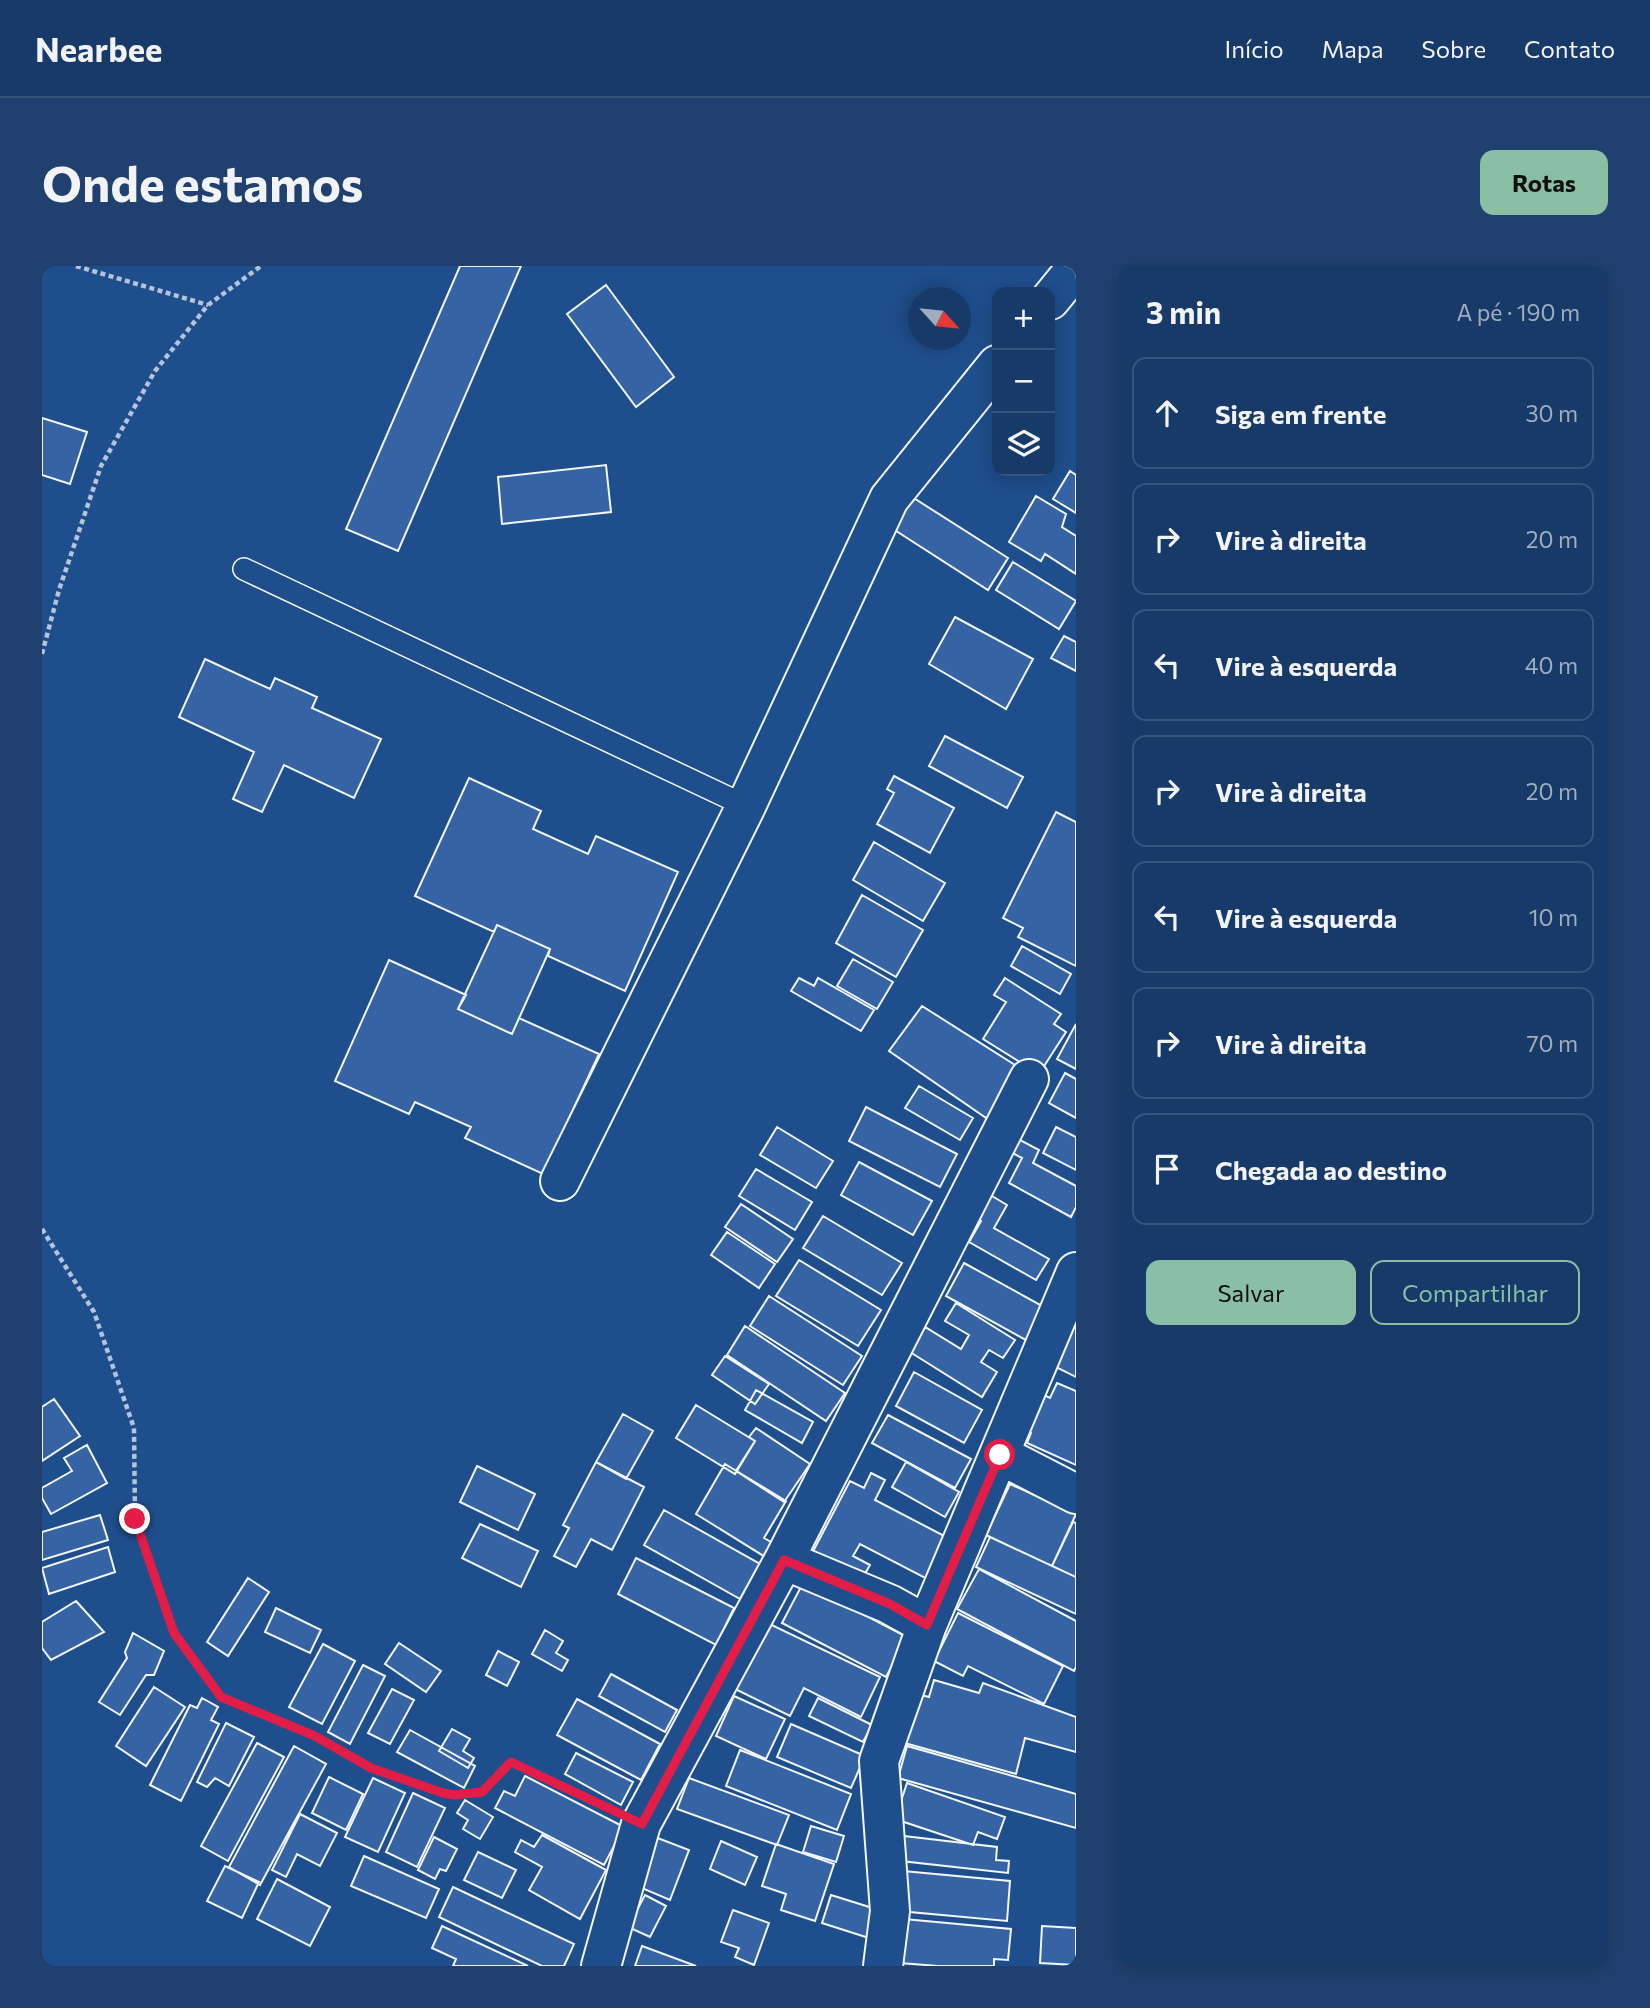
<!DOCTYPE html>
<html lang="pt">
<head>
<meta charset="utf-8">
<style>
	body { margin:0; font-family:Commissioner,sans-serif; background:#20416f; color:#f1f3f6 }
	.controls { position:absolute; right:21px; top:21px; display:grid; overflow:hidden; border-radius:14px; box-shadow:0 4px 18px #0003 }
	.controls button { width:63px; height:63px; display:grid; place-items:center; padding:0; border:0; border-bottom:2px solid #36547d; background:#173a69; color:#f1f3f6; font:35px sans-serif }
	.compass { position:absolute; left:866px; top:21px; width:63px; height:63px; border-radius:50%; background:#173a69; box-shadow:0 4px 18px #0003; rotate:117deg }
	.stop { position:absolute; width:21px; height:21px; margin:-16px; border:5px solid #e11d48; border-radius:50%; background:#fff }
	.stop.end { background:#e11d48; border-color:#fff; box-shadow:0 2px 7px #0008 }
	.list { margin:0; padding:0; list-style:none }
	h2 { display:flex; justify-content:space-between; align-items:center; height:91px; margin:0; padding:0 28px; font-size:30px }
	h2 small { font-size:23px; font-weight:400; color:#9eadc0 }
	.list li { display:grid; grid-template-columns:46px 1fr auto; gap:21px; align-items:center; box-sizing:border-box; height:112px; margin:0 14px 14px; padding:0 14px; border:2px solid #36547d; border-radius:14px }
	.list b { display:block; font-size:26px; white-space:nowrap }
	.list em { font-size:23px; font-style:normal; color:#9eadc0 }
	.actions { display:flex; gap:14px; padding:21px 28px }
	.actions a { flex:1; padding:16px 0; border:2px solid #8abfa5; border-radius:14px; text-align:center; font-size:24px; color:#8abfa5 }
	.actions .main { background:#8abfa5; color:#111 }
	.icon { flex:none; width:38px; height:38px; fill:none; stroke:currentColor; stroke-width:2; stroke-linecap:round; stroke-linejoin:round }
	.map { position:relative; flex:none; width:1034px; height:1700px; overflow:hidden; border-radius:14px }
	header { display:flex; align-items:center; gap:42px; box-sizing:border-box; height:98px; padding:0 35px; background:#173a69; border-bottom:2px solid #36547d }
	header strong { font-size:33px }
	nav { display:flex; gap:38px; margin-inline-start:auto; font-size:24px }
	.intro { display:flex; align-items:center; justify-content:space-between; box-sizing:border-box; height:168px; padding:0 42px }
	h1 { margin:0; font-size:49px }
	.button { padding:18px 32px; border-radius:14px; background:#8abfa5; color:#111; font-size:24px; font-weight:700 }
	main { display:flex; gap:42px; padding:0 42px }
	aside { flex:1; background:#173a69; border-radius:14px; box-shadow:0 4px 18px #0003 }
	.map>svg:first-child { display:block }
	.building { fill:#3563a3; stroke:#f2f6ff; stroke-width:2 }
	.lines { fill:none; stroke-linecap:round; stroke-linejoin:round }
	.lane-casing { stroke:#f2f6ff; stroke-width:24 }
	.street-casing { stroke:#f2f6ff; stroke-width:42 }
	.path { stroke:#b3c4dc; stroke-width:4.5; stroke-dasharray:5 3.5; stroke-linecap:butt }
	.lane { stroke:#1f4e8c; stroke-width:21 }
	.street { stroke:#1f4e8c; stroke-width:38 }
	.route { stroke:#e11d48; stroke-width:9 }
</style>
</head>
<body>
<header>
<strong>Nearbee</strong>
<nav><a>Início</a><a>Mapa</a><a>Sobre</a><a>Contato</a></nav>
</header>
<div class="intro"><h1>Onde estamos</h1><a class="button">Rotas</a></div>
<main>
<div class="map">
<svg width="1034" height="1700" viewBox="0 0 1034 1700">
	<rect width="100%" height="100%" fill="#1f4e8c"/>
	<!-- building -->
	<path class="building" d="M418,0H479L356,285L304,263Z
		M564,19L632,111L594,141L525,48Z
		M0,152L45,166L28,218L0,209Z
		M564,199L569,246L460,258L456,211Z
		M1028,205L1034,209V247L1011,233Z
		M867,229L966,292L946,324L848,261Z
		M994,230L1024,248L1020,261L1034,270V308L1003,288L999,295L967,276Z
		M971,296L1034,335L1017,363L954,324Z
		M913,351L991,393L964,443L887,398Z
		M1022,370L1034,376V405L1009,392Z
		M163,393L228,423L233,412L275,431L270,442L339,473L312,532L242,499L220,546L191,533L212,486L137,451Z
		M903,470L981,511L965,542L887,500Z
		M852,510L912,542L888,587L835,558L852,527L845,523Z
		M427,512L499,545L491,563L546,588L554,570L636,606L583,725L506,690L508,683L455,659L452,666L373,630Z
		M1014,546L1034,556V700L976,671L981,662L961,652Z
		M832,576L903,617L881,655L811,614Z
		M820,629L881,664L854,711L794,677Z
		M455,659L508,683L470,768L416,743Z
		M980,680L1029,708L1018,728L969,700Z
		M811,693L851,716L835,743L795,720Z
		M347,694L424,729L416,743L470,768L477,752L557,788L501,908L423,872L429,861L373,836L367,848L293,815Z
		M757,712L772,720L776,712L832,744L819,765L749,725Z
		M963,712L1019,748L1012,758L1024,766L997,808L941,773L964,736L952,729Z
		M880,740L981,804L950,856L847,785Z
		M1034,758V803L1015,793Z
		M1023,807L1034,813V852L1007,837Z
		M877,820L931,852L918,874L863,842Z
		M824,841L915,888L898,921L807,875Z
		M735,861L791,895L774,922L718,889Z
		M1014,861L1034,871V904L1001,887Z
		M965,867L997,884L991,897L1034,920V941L1029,951L967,917L980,892L957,880Z
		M817,896L890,935L871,969L799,929Z
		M714,903L770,936L753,964L697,930Z
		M940,924L965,939L952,962L1007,993L994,1014L927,976L939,955L927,948Z
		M699,938L751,973L735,996L683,961Z
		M781,950L860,997L840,1029L761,982Z
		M685,966L733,998L717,1022L669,989Z
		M757,994L839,1044L816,1080L734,1030Z
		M922,997L1011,1046L993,1079L904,1030Z
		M727,1030L820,1090L801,1119L708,1060Z
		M914,1037L973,1074L961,1092L947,1084L939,1096L955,1106L940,1131L868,1086L883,1061L919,1083L927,1069L903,1055Z
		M1034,1038V1111L1004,1096Z
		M703,1060L803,1127L784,1155L685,1089Z
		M683,1090L727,1118L713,1138L670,1109Z
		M872,1106L940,1144L922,1177L854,1140Z
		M1015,1117L1034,1125V1199L985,1177L989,1167L981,1163L998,1127L1008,1132Z
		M714,1124L771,1156L760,1177L703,1144Z
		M12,1133L38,1170L0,1195V1141Z
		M654,1139L713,1175L693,1208L634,1172Z
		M581,1148L611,1165L584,1213L554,1196Z
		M846,1149L929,1193L913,1222L830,1177Z
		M714,1162L768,1198L742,1236L694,1205L713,1175L707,1171Z
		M45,1179L65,1217L9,1248L0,1232V1222L30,1205L22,1192Z
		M554,1196L602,1221L570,1284L549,1273L534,1301L512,1290L527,1262L521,1259Z
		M864,1196L917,1226L903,1251L850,1221Z
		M683,1198L744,1235L722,1272L736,1280L728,1294L654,1248Z
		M435,1200L493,1228L476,1264L418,1236Z
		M829,1207L843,1214L833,1234L910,1274L889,1315L818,1278L811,1290L828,1299L817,1318L767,1293L808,1215L822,1222Z
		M968,1218L1034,1248L1010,1300L944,1269Z
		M622,1244L718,1298L698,1333L602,1279Z
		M58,1249L66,1274L0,1294V1266Z
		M1031,1256L1034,1257V1311L1010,1300Z
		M438,1258L496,1285L479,1321L420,1292Z
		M948,1271L1034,1311V1348L934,1301Z
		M66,1281L73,1306L7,1328L0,1302Z
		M594,1292L692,1342L674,1379L576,1328Z
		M937,1303L1034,1355V1401L1032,1405L915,1343Z
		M206,1312L227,1326L186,1390L165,1376Z
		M761,1317L865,1371L844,1411L740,1357Z
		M34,1335L62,1366L9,1394L0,1382V1356Z
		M234,1342L279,1364L268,1387L223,1366Z
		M916,1347L1021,1400L1002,1438L926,1400L921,1410L892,1395Z
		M719,1354L838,1411L819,1451L762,1422L748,1450L687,1420Z
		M503,1364L521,1375L514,1387L526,1394L520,1405L490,1388Z
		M91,1367L122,1385L112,1409H104L78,1449L57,1436L85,1392L83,1386Z
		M357,1377L399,1405L384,1426L343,1398Z
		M281,1378L313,1395L280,1458L247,1441Z
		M456,1385L477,1396L465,1420L444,1409Z
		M321,1399L343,1410L308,1478L286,1466Z
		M569,1408L635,1444L623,1466L557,1430Z
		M892,1414L937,1427L941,1417L1034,1451V1486L983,1472L974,1508L859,1476L872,1427L887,1431Z
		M112,1421L143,1441L104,1500L74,1480Z
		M350,1423L372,1434L348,1478L326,1467Z
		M692,1430L743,1453L724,1493L674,1470Z
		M160,1432L176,1441L169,1454L177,1458L139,1535L108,1519L148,1439L155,1442Z
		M776,1432L830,1459L821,1476L767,1450Z
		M535,1433L618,1478L599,1514L515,1469Z
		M184,1457L212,1471L187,1520L173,1512L165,1521L155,1516Z
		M749,1458L823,1490L809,1522L735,1491Z
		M410,1463L428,1473L421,1485L432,1492L426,1502L397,1485Z
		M368,1464L433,1500L422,1522L355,1486Z
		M215,1477L242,1491L186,1595L159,1580Z
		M252,1480L284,1498L218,1619L187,1601Z
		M865,1480L1034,1528V1562L856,1512Z
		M698,1484L809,1528L795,1564L684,1520Z
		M534,1487L591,1516L579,1539L523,1508Z
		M483,1510L582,1561L562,1599L453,1542L462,1525L473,1530Z
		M287,1511L321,1528L304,1564L270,1547Z
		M331,1512L363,1527L336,1586L303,1571Z
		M647,1512L747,1549L735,1579L635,1543Z
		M865,1517L963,1551L955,1573L936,1566L931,1579L853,1553Z
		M371,1527L403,1542L375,1601L344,1586Z
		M423,1534L451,1551L438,1573L421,1563L426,1554L415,1547Z
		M258,1548L295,1567L278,1600L255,1588L244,1611L230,1604Z
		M769,1560L802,1570L794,1596L761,1586Z
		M500,1569L564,1604L538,1653L487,1624L500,1601L473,1586L479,1574L492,1581Z
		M862,1570L955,1581L954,1594L967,1595L966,1607L859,1595Z
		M392,1571L415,1583L404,1605L398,1603L393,1613L376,1604Z
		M613,1571L647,1584L628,1634L595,1620Z
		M679,1575L715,1591L703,1619L668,1603Z
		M734,1578L792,1598L773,1655L739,1644L744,1628L720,1620Z
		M436,1586L474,1604L460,1632L422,1614Z
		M322,1590L397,1623L384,1652L309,1620Z
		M183,1600L217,1616L200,1652L165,1635Z
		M861,1605L968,1615L965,1655L857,1645Z
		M235,1613L288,1641L268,1680L215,1653Z
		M411,1621L532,1678L522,1700H500L397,1651Z
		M603,1629L624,1640L608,1671L586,1661Z
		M789,1629L840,1645L830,1673L780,1657Z
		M691,1644L727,1657L712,1699L693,1691L697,1682L679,1676Z
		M862,1653L969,1663L966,1694L952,1693V1700H896L858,1697Z
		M400,1660L486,1700H411L414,1693L390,1682Z
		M1000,1660L1034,1662V1699L998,1697Z
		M600,1680L654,1700H593Z"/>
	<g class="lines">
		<defs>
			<path id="lane" d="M202,303L704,540"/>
			<path id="street" d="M1008,34L1034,2
				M518,915L704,540L847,233L955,99
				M958,1189L1034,1228
				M742,1294L847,1338L885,1359
				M559,1700L599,1558L742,1294L987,813
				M841,1700L848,1645L837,1495L885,1359L1034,1006"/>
		</defs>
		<!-- lane casing -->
		<use href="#lane" class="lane-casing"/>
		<!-- street casing -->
		<use href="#street" class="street-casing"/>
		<!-- path -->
		<path class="path" d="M34,0L166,39
			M0,388L17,324L59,200L113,105L166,39L219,0
			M0,963L52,1046L92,1162L93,1253L132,1367L179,1431L273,1470L329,1502L401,1527L412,1529L440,1526L469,1496L562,1540"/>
		<!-- lane -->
		<use href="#lane" class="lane"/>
		<!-- street -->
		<use href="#street" class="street"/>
	</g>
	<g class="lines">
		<!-- route -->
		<path class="route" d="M93,1253L132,1367L179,1431L273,1470L329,1502L401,1527L412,1529L440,1526L469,1496L600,1558L742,1294L848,1338L885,1359L958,1189"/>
	</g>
</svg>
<div class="controls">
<button>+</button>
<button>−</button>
<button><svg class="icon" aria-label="layers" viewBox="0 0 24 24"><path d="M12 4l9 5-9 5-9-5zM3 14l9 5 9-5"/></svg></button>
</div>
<svg class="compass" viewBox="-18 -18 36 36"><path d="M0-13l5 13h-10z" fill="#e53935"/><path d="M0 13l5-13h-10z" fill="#9eadc0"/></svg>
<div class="stop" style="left:958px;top:1189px"></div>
<div class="stop end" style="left:93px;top:1253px"></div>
</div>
<aside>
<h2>3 min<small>A pé · 190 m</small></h2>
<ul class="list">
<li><svg class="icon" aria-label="ahead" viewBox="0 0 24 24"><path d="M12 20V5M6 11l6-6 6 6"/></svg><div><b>Siga em frente</b></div><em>30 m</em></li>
<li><svg class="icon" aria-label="right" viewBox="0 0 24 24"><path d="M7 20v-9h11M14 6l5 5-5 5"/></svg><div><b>Vire à direita</b></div><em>20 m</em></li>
<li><svg class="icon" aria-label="left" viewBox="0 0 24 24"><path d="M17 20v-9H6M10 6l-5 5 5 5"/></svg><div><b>Vire à esquerda</b></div><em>40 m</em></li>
<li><svg class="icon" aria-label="right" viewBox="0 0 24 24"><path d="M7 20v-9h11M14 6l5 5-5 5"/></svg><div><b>Vire à direita</b></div><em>20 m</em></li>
<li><svg class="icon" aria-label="left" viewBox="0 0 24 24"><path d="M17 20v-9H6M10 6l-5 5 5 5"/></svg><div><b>Vire à esquerda</b></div><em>10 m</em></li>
<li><svg class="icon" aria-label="right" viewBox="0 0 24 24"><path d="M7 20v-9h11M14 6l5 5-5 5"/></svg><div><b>Vire à direita</b></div><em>70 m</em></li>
<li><svg class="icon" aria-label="arrive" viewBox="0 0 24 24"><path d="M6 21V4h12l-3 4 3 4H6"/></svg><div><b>Chegada ao destino</b></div></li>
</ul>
<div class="actions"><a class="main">Salvar</a><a>Compartilhar</a></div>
</aside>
</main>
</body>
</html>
